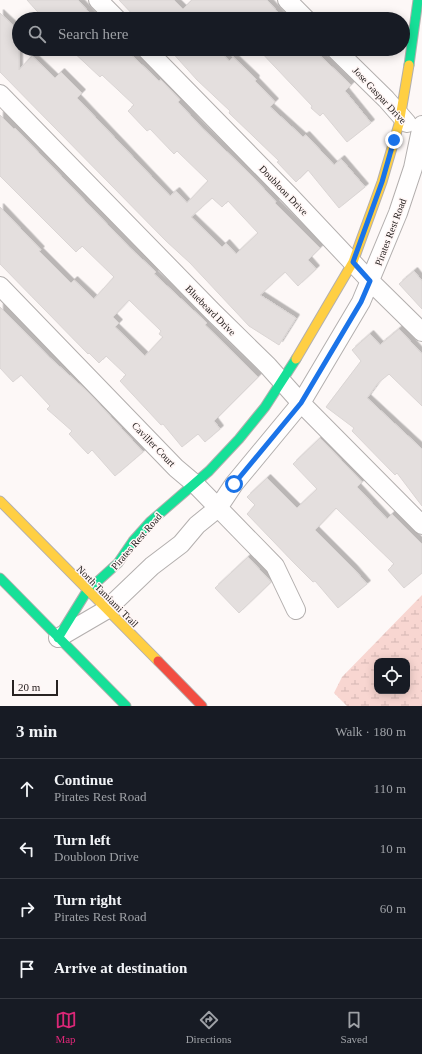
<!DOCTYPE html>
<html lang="en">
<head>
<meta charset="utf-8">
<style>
	body { margin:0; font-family:Georgia,serif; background:#242831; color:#f1f3f6 }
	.controls { position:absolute; right:12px; bottom:12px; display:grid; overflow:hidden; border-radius:8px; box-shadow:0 2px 10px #0003 }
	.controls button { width:36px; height:36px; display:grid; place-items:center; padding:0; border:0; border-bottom:1px solid #363941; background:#171b24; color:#f1f3f6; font:20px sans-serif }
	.scale { position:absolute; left:12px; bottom:10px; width:46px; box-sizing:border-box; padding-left:4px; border:2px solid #282322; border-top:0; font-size:11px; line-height:14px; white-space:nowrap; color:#282322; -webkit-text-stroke:3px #fff6f5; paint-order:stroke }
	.stop { position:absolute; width:12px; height:12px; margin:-9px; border:3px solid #1a73e8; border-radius:50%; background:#fff }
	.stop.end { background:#1a73e8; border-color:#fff; box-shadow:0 1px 4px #0008 }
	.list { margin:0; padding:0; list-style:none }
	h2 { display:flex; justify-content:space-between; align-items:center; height:52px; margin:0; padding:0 16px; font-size:17px }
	h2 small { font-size:13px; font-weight:400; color:#9ea1a6 }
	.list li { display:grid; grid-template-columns:26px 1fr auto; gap:12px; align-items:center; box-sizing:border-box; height:60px; padding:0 16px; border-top:1px solid #363941 }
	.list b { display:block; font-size:15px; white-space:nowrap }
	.list p { margin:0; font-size:13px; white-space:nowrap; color:#9ea1a6 }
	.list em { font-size:13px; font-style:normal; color:#9ea1a6 }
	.icon { flex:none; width:22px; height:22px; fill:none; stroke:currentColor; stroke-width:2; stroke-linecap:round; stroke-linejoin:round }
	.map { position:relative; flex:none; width:422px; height:706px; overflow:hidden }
	.search { position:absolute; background:#171b24; box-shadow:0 2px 10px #0003; left:12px; right:12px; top:12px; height:44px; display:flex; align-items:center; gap:10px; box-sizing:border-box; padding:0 14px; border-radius:22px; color:#9ea1a6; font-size:15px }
	.sheet { height:292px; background:#171b24 }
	nav { display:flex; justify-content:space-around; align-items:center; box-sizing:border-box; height:56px; border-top:1px solid #363941; background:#171b24; font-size:11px; color:#9ea1a6 }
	nav a { display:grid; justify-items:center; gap:2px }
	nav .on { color:#db2777 }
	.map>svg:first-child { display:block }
	.wetland { fill:url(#wetland-marsh); fill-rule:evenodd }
	.building { fill:#e4dfde; stroke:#dad5d4; fill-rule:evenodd; filter:url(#shadow) }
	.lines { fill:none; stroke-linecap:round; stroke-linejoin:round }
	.street-casing { stroke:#b3afae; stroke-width:20 }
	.fast-casing { stroke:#b3afae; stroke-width:11 }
	.slow-casing { stroke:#b3afae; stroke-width:11 }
	.jam-casing { stroke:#b3afae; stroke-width:11 }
	.street { stroke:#fffefe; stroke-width:18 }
	.fast { stroke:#16e098; stroke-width:9 }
	.slow { stroke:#ffcf43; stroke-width:9 }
	.jam { stroke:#f24e42; stroke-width:9 }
	.route { stroke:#1a73e8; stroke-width:5 }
	.labels { text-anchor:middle; stroke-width:3; stroke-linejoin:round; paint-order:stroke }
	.street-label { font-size:10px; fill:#282322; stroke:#fff6f5 }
</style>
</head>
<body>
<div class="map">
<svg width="422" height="706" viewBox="0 0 422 706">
	<defs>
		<pattern id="wetland-marsh" width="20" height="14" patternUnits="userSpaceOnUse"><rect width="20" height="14" fill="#f8d6d1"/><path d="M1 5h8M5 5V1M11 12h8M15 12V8" fill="none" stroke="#d5b7b3"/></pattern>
		<filter id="shadow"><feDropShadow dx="3.5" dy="-3.5" stdDeviation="0" flood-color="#0004"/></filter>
	</defs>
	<rect width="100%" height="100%" fill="#fdf8f7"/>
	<!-- wetland -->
	<path class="wetland" d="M422,595V706H347L334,693L342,677ZM377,661H407V691H377Z"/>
	<!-- building -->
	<path class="building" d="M27,0H78L95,19H44Z
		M119,0H174L183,9L192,0H267L284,19H137Z
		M0,13L19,31V70L32,56L55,78L61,72L82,93L77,98L170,196L176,191L187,203L208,181L177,151L174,154L150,129L147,131L128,111L134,105L102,75L100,77L70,49H125L159,81L161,80L180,100L178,102L202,128L252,176L276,202L275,203L320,248L308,260L316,269L298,286L285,272L260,295L296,318L279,345L249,326L190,263L166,241L0,72ZM212,198L222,207L228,201L258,233L236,254L226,243L222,247L191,217Z
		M169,49H218L229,61L233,57L256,79L255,81L275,102L270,107L303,137L306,135L334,165L341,159L365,187L339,208L308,170L296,182L277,162L279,161L229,113L230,111L197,80Z
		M258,49H313L351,85L345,91L371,123L347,142L323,113L320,116L311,108L312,106Z
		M0,115L14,129L15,128L130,248L156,272L154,274L207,323L205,325L258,377L214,421L220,429L205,442L198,434L182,447L163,424L161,425L120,381L126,375L106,356L99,363L89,353L88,354L0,264V207L41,250L39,251L71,283L74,280L94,299L114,277L82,246L76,252L0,176ZM129,300L161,331L159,334L163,337L145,356L115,327L119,323L113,317Z
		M414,271L422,281V309L399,284Z
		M0,307L50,358L89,393L143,452L115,476L92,450L88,454L69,434L72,431L47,409L50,406L21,375L13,382L0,368Z
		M399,329L422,354V406L389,374L378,383L367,398L422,449V506L397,473L395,475L352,431L354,428L326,407L361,361L352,350L370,334L380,345Z
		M320,438L362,482L357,487L387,519L392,514L422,544V573L404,588L388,570L394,564L336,508L315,530L353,568L367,584L338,608L315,581L313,582L295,564L247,514L255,505L247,497L267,478L297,508L317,489L293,464Z
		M248,557L271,582L239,613L215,588Z"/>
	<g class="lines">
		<defs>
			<path id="street" d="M98,0L117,19
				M287,0L306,19
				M146,49L290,196L370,281L422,332
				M335,49L386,99L407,123
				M0,94L213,312L268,366L301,403L422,525
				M0,286L176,468L195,484L275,566L296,610
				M58,638L106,610L152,566L181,544L197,525L218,508L234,484L301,403L361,302L398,213L413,168L422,125"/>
			<path id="fast" d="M409,65L418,0
				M0,578L126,706
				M58,638L87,591L118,563L133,541L150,522L209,471L239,439L265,407L296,359"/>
			<path id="slow" d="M296,359L353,262L382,182L399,124L409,65
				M0,501L158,661"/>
			<path id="jam" d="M158,661L202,706"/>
		</defs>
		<!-- street casing -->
		<use href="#street" class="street-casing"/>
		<!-- fast casing -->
		<use href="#fast" class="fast-casing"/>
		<!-- slow casing -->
		<use href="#slow" class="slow-casing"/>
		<!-- jam casing -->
		<use href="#jam" class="jam-casing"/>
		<!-- street -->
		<use href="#street" class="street"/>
		<!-- fast -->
		<use href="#fast" class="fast"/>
		<!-- slow -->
		<use href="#slow" class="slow"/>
		<!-- jam -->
		<use href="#jam" class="jam"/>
	</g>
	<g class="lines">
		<!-- route -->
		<path class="route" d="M234,484L301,403L361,302L370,281L353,262L382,182L394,140"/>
	</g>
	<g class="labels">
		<!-- street labels -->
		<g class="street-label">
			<text transform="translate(380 95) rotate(47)" y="4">Jose Gaspar Drive</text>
			<text transform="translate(284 190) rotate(46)" y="4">Doubloon Drive</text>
			<text transform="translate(390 232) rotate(-69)" y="4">Pirates Rest Road</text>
			<text transform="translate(211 310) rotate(45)" y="4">Bluebeard Drive</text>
			<text transform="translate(154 444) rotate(46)" y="4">Caviller Court</text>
			<text transform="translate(136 541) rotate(-49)" y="4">Pirates Rest Road</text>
			<text transform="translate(108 596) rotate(45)" y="4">North Tamiami Trail</text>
		</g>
	</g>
</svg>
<div class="controls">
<button><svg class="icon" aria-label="locate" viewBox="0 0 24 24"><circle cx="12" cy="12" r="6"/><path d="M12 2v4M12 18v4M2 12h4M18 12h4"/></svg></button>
</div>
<div class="scale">20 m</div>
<div class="stop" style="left:234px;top:484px"></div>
<div class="stop end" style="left:394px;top:140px"></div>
<div class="search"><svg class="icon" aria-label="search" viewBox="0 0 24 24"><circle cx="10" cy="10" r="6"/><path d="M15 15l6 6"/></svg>Search here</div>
</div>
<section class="sheet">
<h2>3 min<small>Walk · 180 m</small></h2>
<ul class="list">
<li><svg class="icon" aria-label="ahead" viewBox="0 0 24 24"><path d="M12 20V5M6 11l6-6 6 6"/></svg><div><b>Continue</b><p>Pirates Rest Road</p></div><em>110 m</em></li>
<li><svg class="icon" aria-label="left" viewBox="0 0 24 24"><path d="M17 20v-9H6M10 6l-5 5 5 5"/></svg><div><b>Turn left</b><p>Doubloon Drive</p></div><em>10 m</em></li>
<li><svg class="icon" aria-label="right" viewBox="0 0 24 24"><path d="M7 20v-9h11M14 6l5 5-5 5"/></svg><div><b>Turn right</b><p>Pirates Rest Road</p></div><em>60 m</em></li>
<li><svg class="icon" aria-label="arrive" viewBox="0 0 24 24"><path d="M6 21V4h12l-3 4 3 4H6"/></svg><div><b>Arrive at destination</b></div></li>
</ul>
</section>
<nav>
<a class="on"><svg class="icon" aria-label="map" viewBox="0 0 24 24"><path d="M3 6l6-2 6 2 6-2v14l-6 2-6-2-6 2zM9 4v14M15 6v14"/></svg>Map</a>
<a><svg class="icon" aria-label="directions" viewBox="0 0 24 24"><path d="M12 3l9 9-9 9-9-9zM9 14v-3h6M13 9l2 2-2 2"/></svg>Directions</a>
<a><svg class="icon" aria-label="saved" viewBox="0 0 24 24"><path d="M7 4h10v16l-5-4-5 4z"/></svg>Saved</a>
</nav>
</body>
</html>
